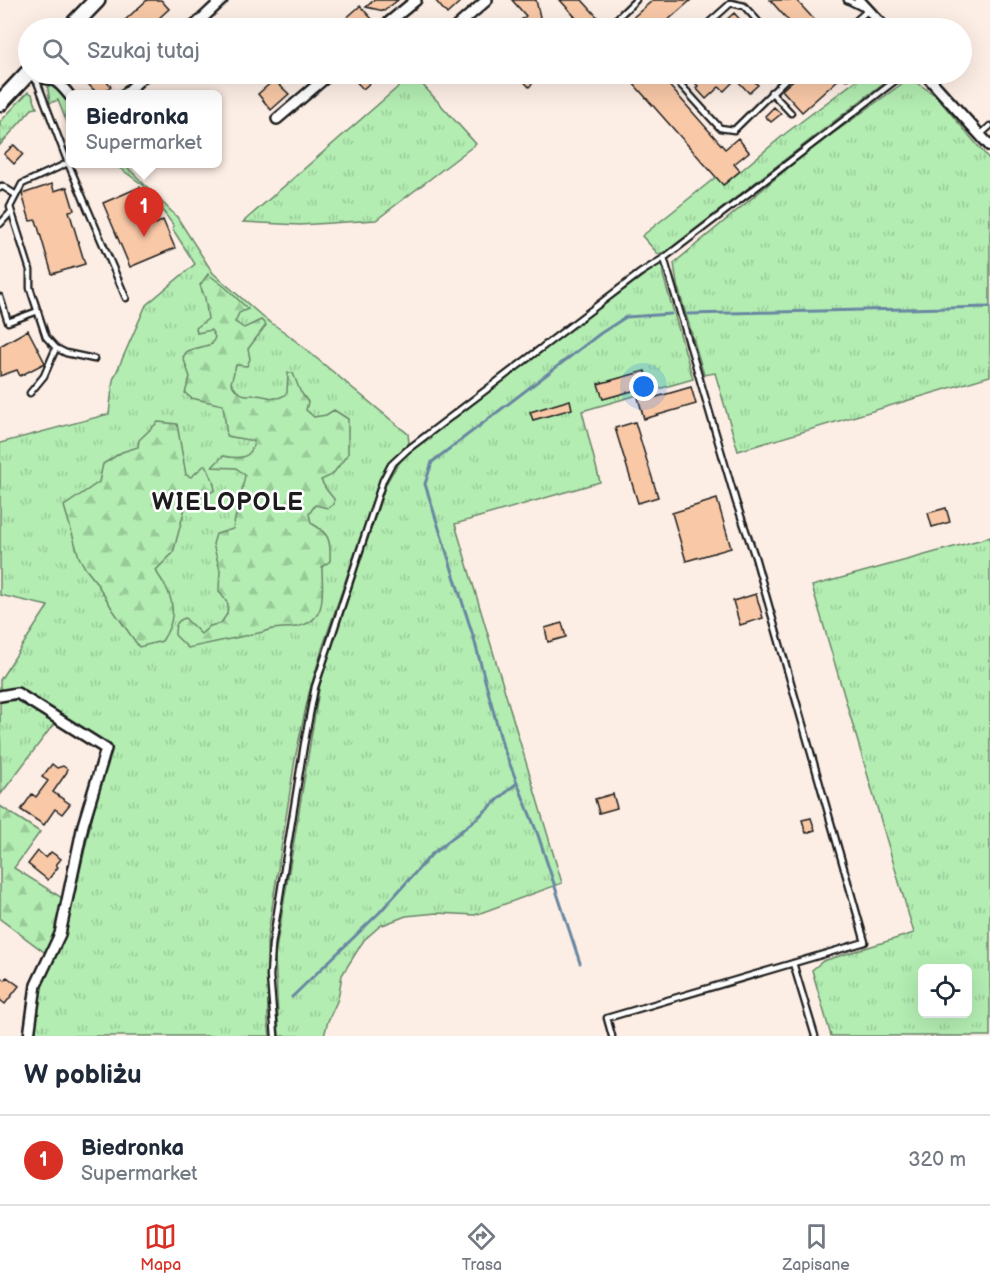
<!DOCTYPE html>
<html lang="pl">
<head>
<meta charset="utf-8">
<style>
	body { margin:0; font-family:"Balsamiq Sans",sans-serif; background:#f6f6f7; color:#1f2937 }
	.controls { position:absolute; right:18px; bottom:18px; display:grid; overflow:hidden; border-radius:9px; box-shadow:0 6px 24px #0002 }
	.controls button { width:54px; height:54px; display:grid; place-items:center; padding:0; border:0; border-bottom:2px solid #e0e1e3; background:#fff; color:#1f2937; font:30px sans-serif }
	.you { position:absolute; left:644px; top:387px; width:21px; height:21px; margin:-15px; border:4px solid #fff; border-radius:50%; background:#1a73e8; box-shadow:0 0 0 9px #1a73e833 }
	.badge { display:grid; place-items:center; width:39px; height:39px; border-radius:50%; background:#d93025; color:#fff; font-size:20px; font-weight:700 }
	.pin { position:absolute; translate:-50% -50px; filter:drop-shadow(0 2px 3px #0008) }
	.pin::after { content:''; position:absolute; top:32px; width:21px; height:18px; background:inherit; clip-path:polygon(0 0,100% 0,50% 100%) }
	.popup { position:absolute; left:66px; top:90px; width:156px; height:78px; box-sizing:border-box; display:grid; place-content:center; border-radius:9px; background:#fff; filter:drop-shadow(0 2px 4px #0005); font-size:20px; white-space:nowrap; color:#747a83 }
	.popup b { font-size:22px; color:#1f2937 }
	.popup::after { content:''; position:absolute; left:50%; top:100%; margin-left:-12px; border:12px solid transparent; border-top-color:#fff }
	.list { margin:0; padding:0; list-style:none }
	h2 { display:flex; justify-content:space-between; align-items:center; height:78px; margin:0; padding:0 24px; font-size:26px }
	h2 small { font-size:20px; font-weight:400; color:#747a83 }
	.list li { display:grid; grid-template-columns:39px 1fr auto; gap:18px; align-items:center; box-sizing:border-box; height:90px; padding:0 24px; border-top:2px solid #e0e1e3 }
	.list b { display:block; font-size:22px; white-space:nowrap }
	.list p { margin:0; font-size:20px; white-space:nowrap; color:#747a83 }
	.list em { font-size:20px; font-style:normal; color:#747a83 }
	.icon { flex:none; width:33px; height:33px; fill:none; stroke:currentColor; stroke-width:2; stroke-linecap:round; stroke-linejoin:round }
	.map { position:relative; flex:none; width:990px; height:1036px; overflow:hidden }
	.search { position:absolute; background:#fff; box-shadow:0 6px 24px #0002; left:18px; right:18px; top:18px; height:66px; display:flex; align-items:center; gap:15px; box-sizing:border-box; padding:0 21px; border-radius:33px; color:#747a83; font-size:22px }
	.sheet { height:168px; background:#fff }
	nav { display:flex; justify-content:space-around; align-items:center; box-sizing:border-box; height:84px; border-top:2px solid #e0e1e3; background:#fff; font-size:16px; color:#747a83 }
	nav a { display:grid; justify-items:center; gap:3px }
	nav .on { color:#d93025 }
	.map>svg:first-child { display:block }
	.grass { fill:url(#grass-tufts); stroke:#688467; stroke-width:1.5; fill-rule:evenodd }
	.forest { fill:url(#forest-firs); stroke:#688467; stroke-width:1.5 }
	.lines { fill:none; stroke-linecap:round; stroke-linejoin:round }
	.stream { stroke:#6987a1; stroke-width:3 }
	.building { fill:#f8c8a7; stroke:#1c1c1c; stroke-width:1.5 }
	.service-casing { stroke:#1c1c1c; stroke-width:9 }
	.minor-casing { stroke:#1c1c1c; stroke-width:14 }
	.primary-casing { stroke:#1c1c1c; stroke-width:20 }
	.service { stroke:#fff; stroke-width:4.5 }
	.minor { stroke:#fff; stroke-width:9 }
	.primary { stroke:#fff; stroke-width:15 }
	.labels { text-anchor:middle; stroke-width:5; stroke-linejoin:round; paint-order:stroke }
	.district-label { font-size:24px; font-weight:bold; letter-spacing:1.5px; fill:#1c1c1c; stroke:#fff }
</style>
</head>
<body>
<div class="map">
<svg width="990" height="1036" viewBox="0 0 990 1036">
	<defs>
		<pattern id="grass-tufts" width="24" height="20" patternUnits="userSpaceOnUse" patternTransform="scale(1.5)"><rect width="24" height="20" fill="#b3edb2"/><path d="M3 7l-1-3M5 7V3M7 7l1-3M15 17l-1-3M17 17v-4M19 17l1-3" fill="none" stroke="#99cb98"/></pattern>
		<pattern id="forest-firs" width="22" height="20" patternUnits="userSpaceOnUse" patternTransform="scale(1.5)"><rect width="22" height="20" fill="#b3edb2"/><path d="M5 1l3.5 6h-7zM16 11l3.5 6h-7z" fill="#99cb98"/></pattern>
	</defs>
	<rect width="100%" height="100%" fill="#fdeee5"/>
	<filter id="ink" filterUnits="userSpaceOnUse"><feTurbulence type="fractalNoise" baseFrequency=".0167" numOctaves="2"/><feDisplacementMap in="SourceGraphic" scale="12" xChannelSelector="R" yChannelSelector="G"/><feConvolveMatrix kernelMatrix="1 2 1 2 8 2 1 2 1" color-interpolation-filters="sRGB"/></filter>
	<g filter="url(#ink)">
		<!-- grass -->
		<path class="grass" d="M413,74L476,144L376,220L300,225L243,222Z
			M854,74H895L667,251L658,254L642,236L716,177L724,185L786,133L858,79Z
			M910,78L935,95L990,160V376L738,451L715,373L704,375L677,284L674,263L806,153Z
			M47,82L56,85L70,100V131L58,100L50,103Z
			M28,92L32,94L37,108L32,109L0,145V122Z
			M114,164H124L177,217L213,273L264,318L286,333L408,434L409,443L388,464L381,477L323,646L309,693L295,759L267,940L268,1022L270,1036H35L41,985L65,936L109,744L25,692L0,689V680L48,606L0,595V443L109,414L113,380L146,305L195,264L172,228L174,226L162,210L159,211L143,185Z
			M662,262L663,275L693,379L582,411L600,482L455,524L562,883L475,915L437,913L406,916L380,926L364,940L342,975L338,999L328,1021L324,1036H279L275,956L320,684L386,484C395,467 410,444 430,440L433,434L552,343Z
			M990,537V1036H831L812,970L823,961L914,933L812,586ZM922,968H968V1014H922Z
			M19,700L56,721L1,794L0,702Z"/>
		<!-- forest -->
		<path class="forest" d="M208,274L225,287L248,309L239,313L235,322L244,328L261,320L266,325L248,349L250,359L247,366L236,365L231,383C233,386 235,389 237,391C243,396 249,395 255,395C268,395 276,403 287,393L288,373H293L300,391L308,402L306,410L314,417L326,415L334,410L348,419V454L332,475L321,480L326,489L334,499V504L328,508L315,505L309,514L311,523C329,533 331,540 330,561L322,567C322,592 329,622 295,627C283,629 274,627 263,632L188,648L175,635C175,626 176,621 185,618L201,634L210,626L221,623L227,614L228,604L219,591L220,570L213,544L216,534L233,529C236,511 242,493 245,475L236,468L212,467L223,456C238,459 252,460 254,441L227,436L223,405L191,398L185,393L190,377L183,357L187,351L212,344L215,337L211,330L197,333L196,328L208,319L205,298L200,285Z
			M158,422L177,424L186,475L191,477L205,465L213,480L215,490L185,508L173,553L156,570C158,576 163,581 166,587C176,607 174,623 162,641L139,647L113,610L96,582L85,568L79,557L64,506L99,482L103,464L122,452L138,447L139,440Z
			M0,806L40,832L14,868L62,898L66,896L58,931L47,954L0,919Z"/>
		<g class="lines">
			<!-- stream -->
			<path class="stream" d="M688,314L990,307
				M580,963L538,835L503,747L474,639L425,484L432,462L601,333L626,317L671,314
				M292,997L379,913L432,854L475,820L517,783"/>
		</g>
		<!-- building -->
		<path class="building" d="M147,0H161L169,9L148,28H131L124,21Z
			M374,0H398L384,11L366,7Z
			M435,0H462L447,14Z
			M512,0H536L540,17L529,28H511L526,16Z
			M560,0H582L601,21L593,28H563L576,18Z
			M653,0H691L659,28H621Z
			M770,0H796L822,28H795Z
			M360,6L372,19L366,25L361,28H335Z
			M734,13L748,28H717Z
			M100,74L111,86L102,94H98L88,84Z
			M349,74H380L363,89Z
			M517,74H528L535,81L529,87Z
			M625,74H659L725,149L738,138L749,152L734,164L740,171L723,185Z
			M687,74H747L758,85L749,93L736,79L724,91L719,87L706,99L696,88L698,86Z
			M800,74H836L840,78L802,112L782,90Z
			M274,80L289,94L271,110L258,94Z
			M774,107L781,114L771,122L765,116Z
			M14,145L23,154L14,164L4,154Z
			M52,184L54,191L67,187L74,210L69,211L85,264L52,274L36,220L30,221L22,194Z
			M140,187L156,224L163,220L175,248L130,267L103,203Z
			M28,330L45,363L20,376L17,370L0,376V346Z
			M645,371L653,398L691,387L696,404L644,419L636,390L603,399L598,384Z
			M570,400L572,409L533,420L530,412Z
			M635,422L658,497L638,503L615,428Z
			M717,499L731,548L686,561L672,513Z
			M946,508L950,522L932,527L928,513Z
			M756,594L763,618L740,625L733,601Z
			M562,623L566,637L548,642L545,628Z
			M52,764L57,768L63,766L67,769V772L53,792L70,804L62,814L55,809L44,825L21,810L32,794L36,797L48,781L42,777Z
			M613,794L617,808L599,813L595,799Z
			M811,818L815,830L806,833L802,820Z
			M38,851L46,858L51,852L61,859L56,865L58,867L48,880L28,864Z
			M0,976L5,980L7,977L19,986L5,1004L0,1000Z"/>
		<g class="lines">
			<defs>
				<path id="service" d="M847,0L861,7
					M607,28L636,0
					M703,28L731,3L744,6L764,28
					M848,28L868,10
					M671,74L720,128L734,130L791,74
					M845,74L847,76
					M36,79L68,163L126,298
					M771,92L791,113
					M980,135L990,126
					M68,163L22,184L10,207L30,270V288L46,337L56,348L66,353L94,359
					M0,188L2,186L16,195
					M0,224L11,212
					M0,297L8,322L38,311
					M30,393L44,376L56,348
					M793,963L815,1036
					M275,1036L270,976L272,945L304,745L315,687L383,480L391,465L407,450L640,273L664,258
					M612,1036L607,1018L865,942L755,557L736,502L664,258L904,74"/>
				<path id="minor" d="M859,0L885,28
					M192,28L222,0
					M382,28L416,0
					M455,28L487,0
					M32,74L36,78C54,77 59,82 70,96
					M925,74L990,146
					M125,94L146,74
					M277,119L330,74
					M0,696L17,693L106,749L83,825L60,934L36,985L29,1036"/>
				<path id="primary" d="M70,28L97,0
					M0,103L28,73"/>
			</defs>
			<!-- service casing -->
			<use href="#service" class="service-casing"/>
			<!-- minor casing -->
			<use href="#minor" class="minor-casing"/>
			<!-- primary casing -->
			<use href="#primary" class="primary-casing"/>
			<!-- service -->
			<use href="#service" class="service"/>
			<!-- minor -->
			<use href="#minor" class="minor"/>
			<!-- primary -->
			<use href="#primary" class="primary"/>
		</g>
	</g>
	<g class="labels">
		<!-- district labels -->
		<g class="district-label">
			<text x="228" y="510">WIELOPOLE</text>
		</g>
	</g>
</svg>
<div class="controls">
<button><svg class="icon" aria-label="locate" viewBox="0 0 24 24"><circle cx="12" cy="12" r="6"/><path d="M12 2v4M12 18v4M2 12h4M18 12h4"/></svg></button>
</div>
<div class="you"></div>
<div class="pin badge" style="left:144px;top:237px">1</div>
<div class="popup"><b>Biedronka</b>Supermarket</div>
<div class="search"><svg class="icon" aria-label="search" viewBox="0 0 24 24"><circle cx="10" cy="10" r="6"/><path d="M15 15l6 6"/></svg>Szukaj tutaj</div>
</div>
<section class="sheet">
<h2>W pobliżu<small></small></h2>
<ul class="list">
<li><span class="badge">1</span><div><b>Biedronka</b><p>Supermarket</p></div><em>320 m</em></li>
</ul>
</section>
<nav>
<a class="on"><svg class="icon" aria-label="map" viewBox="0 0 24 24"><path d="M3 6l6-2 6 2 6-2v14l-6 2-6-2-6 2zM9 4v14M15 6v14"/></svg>Mapa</a>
<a><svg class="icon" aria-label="directions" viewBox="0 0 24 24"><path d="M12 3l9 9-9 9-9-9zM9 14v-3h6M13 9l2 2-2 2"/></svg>Trasa</a>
<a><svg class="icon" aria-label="saved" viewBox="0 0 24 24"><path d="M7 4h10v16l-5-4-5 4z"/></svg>Zapisane</a>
</nav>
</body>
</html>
